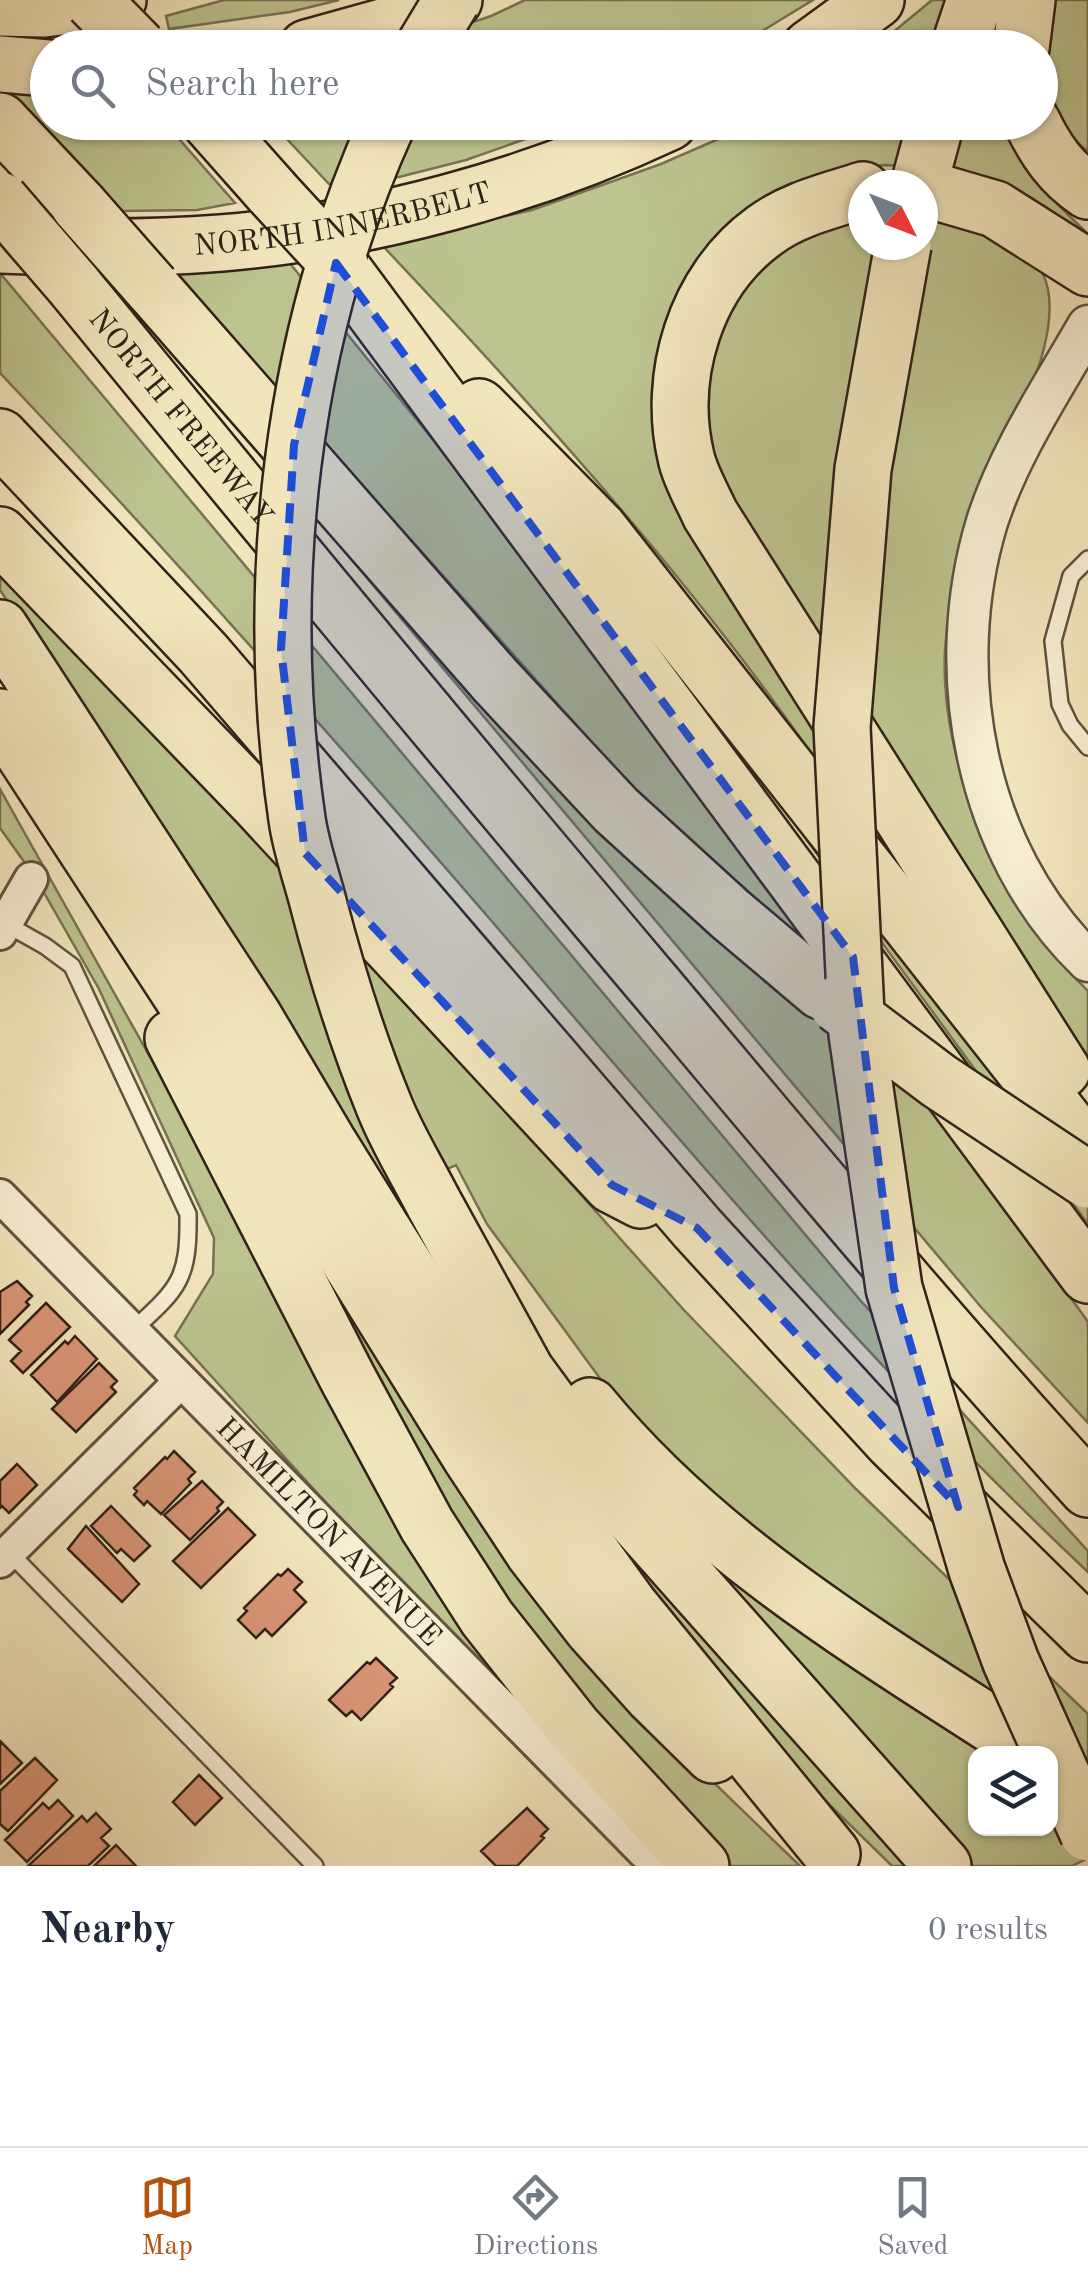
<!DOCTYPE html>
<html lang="en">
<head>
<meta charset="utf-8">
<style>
	body { margin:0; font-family:"Old Standard TT",serif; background:#f2f2f3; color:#1f2937 }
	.controls { position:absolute; right:30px; bottom:30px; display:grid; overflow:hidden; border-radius:20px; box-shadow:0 2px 8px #0004 }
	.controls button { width:90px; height:90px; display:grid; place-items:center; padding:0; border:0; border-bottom:2px solid #e0e1e3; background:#fff; color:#1f2937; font:50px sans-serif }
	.compass { position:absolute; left:848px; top:170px; width:90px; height:90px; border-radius:50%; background:#fff; box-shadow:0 2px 8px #0004; rotate:132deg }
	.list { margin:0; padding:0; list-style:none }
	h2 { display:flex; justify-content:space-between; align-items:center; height:130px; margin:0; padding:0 40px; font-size:42px }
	h2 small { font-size:32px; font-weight:400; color:#747a83 }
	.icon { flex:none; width:55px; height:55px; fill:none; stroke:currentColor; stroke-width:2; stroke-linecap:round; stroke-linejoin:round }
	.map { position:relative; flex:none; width:1088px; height:1866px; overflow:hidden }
	.search { position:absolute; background:#fff; box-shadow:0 2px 8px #0004; left:30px; right:30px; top:30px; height:110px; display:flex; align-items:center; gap:25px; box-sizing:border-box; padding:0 35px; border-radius:55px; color:#747a83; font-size:38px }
	.sheet { height:280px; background:#fff }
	nav { display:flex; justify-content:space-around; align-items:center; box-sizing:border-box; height:140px; border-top:2px solid #e0e1e3; background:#fff; font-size:28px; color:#747a83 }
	nav a { display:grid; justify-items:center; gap:5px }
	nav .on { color:#b45309 }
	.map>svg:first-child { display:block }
	.green { fill:#bdc48f; stroke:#777253; stroke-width:2.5 }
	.building { fill:#d99576; stroke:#312117; stroke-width:2.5 }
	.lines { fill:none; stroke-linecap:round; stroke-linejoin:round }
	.service-casing { stroke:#615240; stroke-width:20 }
	.minor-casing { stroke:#615240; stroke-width:38 }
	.tertiary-casing { stroke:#615240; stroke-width:45 }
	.motorway-casing { stroke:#312117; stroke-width:60 }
	.service { stroke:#f7eed3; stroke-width:15 }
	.minor { stroke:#f7eed3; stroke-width:32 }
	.tertiary { stroke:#f7eed3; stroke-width:40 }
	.motorway { stroke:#f2e5bc; stroke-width:55 }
	.motorway-bridge-casing { stroke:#312117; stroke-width:60; stroke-linecap:butt }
	.motorway-bridge { stroke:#f2e5bc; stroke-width:55 }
	.marked { fill:#1d4ed8; fill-opacity:0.2; stroke:#1d4ed8; stroke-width:8; stroke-dasharray:20 12; stroke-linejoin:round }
	.labels { text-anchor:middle; stroke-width:9; stroke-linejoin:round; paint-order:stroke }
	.street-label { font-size:30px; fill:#312117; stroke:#f7eed3 }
</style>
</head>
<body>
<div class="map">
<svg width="1088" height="1866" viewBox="0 0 1088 1866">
	<rect width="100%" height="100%" fill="#f2e5bc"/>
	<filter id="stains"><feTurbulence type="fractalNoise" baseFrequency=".002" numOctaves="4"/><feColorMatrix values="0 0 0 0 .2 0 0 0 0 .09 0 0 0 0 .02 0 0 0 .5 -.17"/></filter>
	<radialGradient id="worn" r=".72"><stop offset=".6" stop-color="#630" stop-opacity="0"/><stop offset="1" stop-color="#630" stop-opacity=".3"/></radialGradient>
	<!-- green -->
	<path class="green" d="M224,0H339L290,12L169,29L166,16Z
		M525,0H813L736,47L396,48L491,16Z
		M932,0H1010L1001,47L874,48Z
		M1045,0H1088V151C1043,121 1042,48 1045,0Z
		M47,85L48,122L165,123L235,203L197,210L120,211L0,87Z
		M272,123H571L466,160L399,177L329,184Z
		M755,123H1009C1022,170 1054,202 1088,234V237L931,168L885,165L847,170L810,181L659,389L967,960C892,870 828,774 758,680C643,527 513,384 381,244L532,210L661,164Z
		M923,214C955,224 1028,242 1043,274C1075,342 983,477 964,545C954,579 947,615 945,650C939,767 1004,911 1088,991V1057L913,795L721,479C691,391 705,305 785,247C805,232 839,225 863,216V245H923Z
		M288,261L584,626L825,967L734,891L629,784L170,270Z
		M0,273L860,1300L1088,1551V1572C872,1369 682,1143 489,918C330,734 168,550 0,373Z
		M324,510L456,663L841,975L1088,1322V1423L981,1307L314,515Z
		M0,571L375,964L683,1309L856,1489L1088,1714V1767L749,1528L615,1399L487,1224L456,1165L382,1198L95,733L0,590Z
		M732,738L1088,1184V1224Z
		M0,789L183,1116L592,1787L451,1641L175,1336L213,1274L214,1238L99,989L35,877L0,828Z
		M328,1270L643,1714L800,1866H726L500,1605L318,1271Z
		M469,1322L622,1542L692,1625L911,1866H892L790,1766L689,1652Z
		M671,1527L998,1753L976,1754V1828H1050L1051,1786L1088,1858L1072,1866H971L694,1560Z"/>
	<!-- building -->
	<path class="building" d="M17,1281L32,1296L26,1302L29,1305L0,1334V1292Z
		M46,1303L70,1327L23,1373L11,1361L21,1351L9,1340Z
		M75,1336L97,1359L57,1402L31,1375L65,1341L68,1344Z
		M99,1363L117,1381L111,1387L116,1392L76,1432L52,1409Z
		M174,1451L195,1472L188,1479L191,1483L161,1514L147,1501L144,1505L134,1495L137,1491L134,1488L165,1457L167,1459Z
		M17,1464L37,1485L9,1513L2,1506L0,1508V1481Z
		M202,1481L223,1502L217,1508L219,1511L190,1540L164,1515Z
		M111,1506L150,1546L134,1561L121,1549L117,1553L91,1526Z
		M228,1508L255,1535L201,1588L173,1561Z
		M86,1526L139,1584L122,1602L68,1549Z
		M288,1569L302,1582L294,1590L306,1602L272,1636L265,1629L256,1638L238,1620L247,1611L244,1608L278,1574L281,1576Z
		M376,1658L397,1678L390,1684L393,1687L361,1720L352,1711L346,1716L329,1700L367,1662L370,1664Z
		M0,1741L22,1763L0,1784Z
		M35,1758L57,1780L8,1831L0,1824V1791Z
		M199,1775L222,1798L195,1825L173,1802Z
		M58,1800L73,1816L27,1862L5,1840L43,1803L49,1809Z
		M527,1808L548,1829L541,1836L544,1838L517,1866H496L481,1851Z
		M96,1813L111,1829L101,1838L109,1846L88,1866H28L82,1816L87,1822Z
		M116,1845L136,1866H94Z"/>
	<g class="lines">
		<defs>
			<path id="service" d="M1088,559L1071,576L1053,641L1060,704L1070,725L1088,747
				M6,924L45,946L72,966L188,1214C189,1280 179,1288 132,1331
				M6,1549L315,1866"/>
			<g id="minor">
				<path d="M0,933L31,879"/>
				<path id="s1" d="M0,1196L658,1866"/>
				<path d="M0,1561L180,1382"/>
			</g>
			<path id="tertiary" d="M1088,326C1052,389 1009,453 987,522C942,670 974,851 1088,961"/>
			<g id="motorway">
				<path d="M0,8L44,9L118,0"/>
				<path d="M307,48L397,23L454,0"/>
				<path d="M810,48L876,0"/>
				<path d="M959,48L975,0"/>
				<path d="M1021,48L1027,0"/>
				<path d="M0,64L48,68"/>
				<path d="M0,121L79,205"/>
				<path d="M210,122L272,192"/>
				<path d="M1032,122C1046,151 1061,173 1088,191"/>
				<path d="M919,185L936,122"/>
				<path d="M923,188L995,209L1088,268"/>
				<path d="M863,190C829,201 793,209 764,231C695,281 667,376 686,457C690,476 702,496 710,514L1062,1070"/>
				<path id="s2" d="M0,245C74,248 147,249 221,243C371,231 533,186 669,122"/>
				<path d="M341,267L1088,1275"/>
				<path id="s3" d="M75,287C270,526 466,763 665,998C804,1164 942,1329 1088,1489"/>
				<path d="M152,288L495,680L616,810L730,914L821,991"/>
				<path d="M479,407L599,529L1088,1151"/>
				<path d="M0,437L203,653L697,1228L892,1441L1088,1634"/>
				<path d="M0,535L258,803L612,1185L641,1200"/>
				<path d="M0,628L254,1017L328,1142L536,1476L630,1606L832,1854"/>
				<path d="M0,717L256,1110L470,1456L534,1553L592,1628L652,1695L713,1755"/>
				<path d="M173,1038L348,1379L427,1525L487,1618L574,1728L701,1866"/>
				<path d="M433,1202L526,1371L633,1517L943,1866"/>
				<path d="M590,1406C711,1554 879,1651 1037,1754"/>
			</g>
		</defs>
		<!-- service casing -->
		<use href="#service" class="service-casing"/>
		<!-- minor casing -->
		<use href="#minor" class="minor-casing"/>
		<!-- tertiary casing -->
		<use href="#tertiary" class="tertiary-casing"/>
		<!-- motorway casing -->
		<use href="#motorway" class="motorway-casing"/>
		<!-- service -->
		<use href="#service" class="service"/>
		<!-- minor -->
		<use href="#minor" class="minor"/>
		<!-- tertiary -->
		<use href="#tertiary" class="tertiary"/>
		<!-- motorway -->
		<use href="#motorway" class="motorway"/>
		<defs>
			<path id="motorway-bridge" d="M92,0L139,48
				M423,48L452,0
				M388,122C290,337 263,586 297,819C301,848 312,878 319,906C337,975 358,1042 385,1108C398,1140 417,1171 433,1202
				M272,192L341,267
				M0,200L75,287
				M79,205L152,288
				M903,245L863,469L842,727L857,1034L894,1288L977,1570L1011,1662L1088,1833
				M837,1004L939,1081L1088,1180"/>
		</defs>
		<!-- motorway-bridge casing -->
		<use href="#motorway-bridge" class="motorway-bridge-casing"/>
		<!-- motorway-bridge -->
		<use href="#motorway-bridge" class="motorway-bridge"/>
	</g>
	<!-- marked area -->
	<path class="marked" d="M336,263L853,957L894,1288L958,1507L697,1228L612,1185L305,853L281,649L294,445Z"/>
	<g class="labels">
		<!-- street labels -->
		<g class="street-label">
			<text dy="10" stroke="none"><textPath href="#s2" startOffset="345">NORTH INNERBELT</textPath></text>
			<text dy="10" stroke="none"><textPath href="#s3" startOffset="168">NORTH FREEWAY</textPath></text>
			<text dy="10" stroke="none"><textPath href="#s1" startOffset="470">HAMILTON AVENUE</textPath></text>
		</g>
	</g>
	<rect width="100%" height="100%" filter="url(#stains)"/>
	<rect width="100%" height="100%" fill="url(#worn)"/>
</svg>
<div class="controls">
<button><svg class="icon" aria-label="layers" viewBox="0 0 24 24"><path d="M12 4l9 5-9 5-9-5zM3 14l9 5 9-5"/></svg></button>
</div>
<svg class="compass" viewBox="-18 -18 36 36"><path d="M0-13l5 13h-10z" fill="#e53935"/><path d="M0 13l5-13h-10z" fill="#747a83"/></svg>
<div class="search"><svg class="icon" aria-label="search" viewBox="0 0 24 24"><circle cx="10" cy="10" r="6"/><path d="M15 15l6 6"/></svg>Search here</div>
</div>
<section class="sheet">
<h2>Nearby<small>0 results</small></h2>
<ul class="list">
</ul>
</section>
<nav>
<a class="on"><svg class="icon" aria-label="map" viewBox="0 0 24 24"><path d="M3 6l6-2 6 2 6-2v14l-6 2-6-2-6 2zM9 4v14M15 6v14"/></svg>Map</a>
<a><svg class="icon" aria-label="directions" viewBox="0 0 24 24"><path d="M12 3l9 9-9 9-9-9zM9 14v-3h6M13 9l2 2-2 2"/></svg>Directions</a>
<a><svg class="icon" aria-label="saved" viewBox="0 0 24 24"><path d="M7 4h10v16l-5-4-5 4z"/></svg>Saved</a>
</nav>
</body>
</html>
